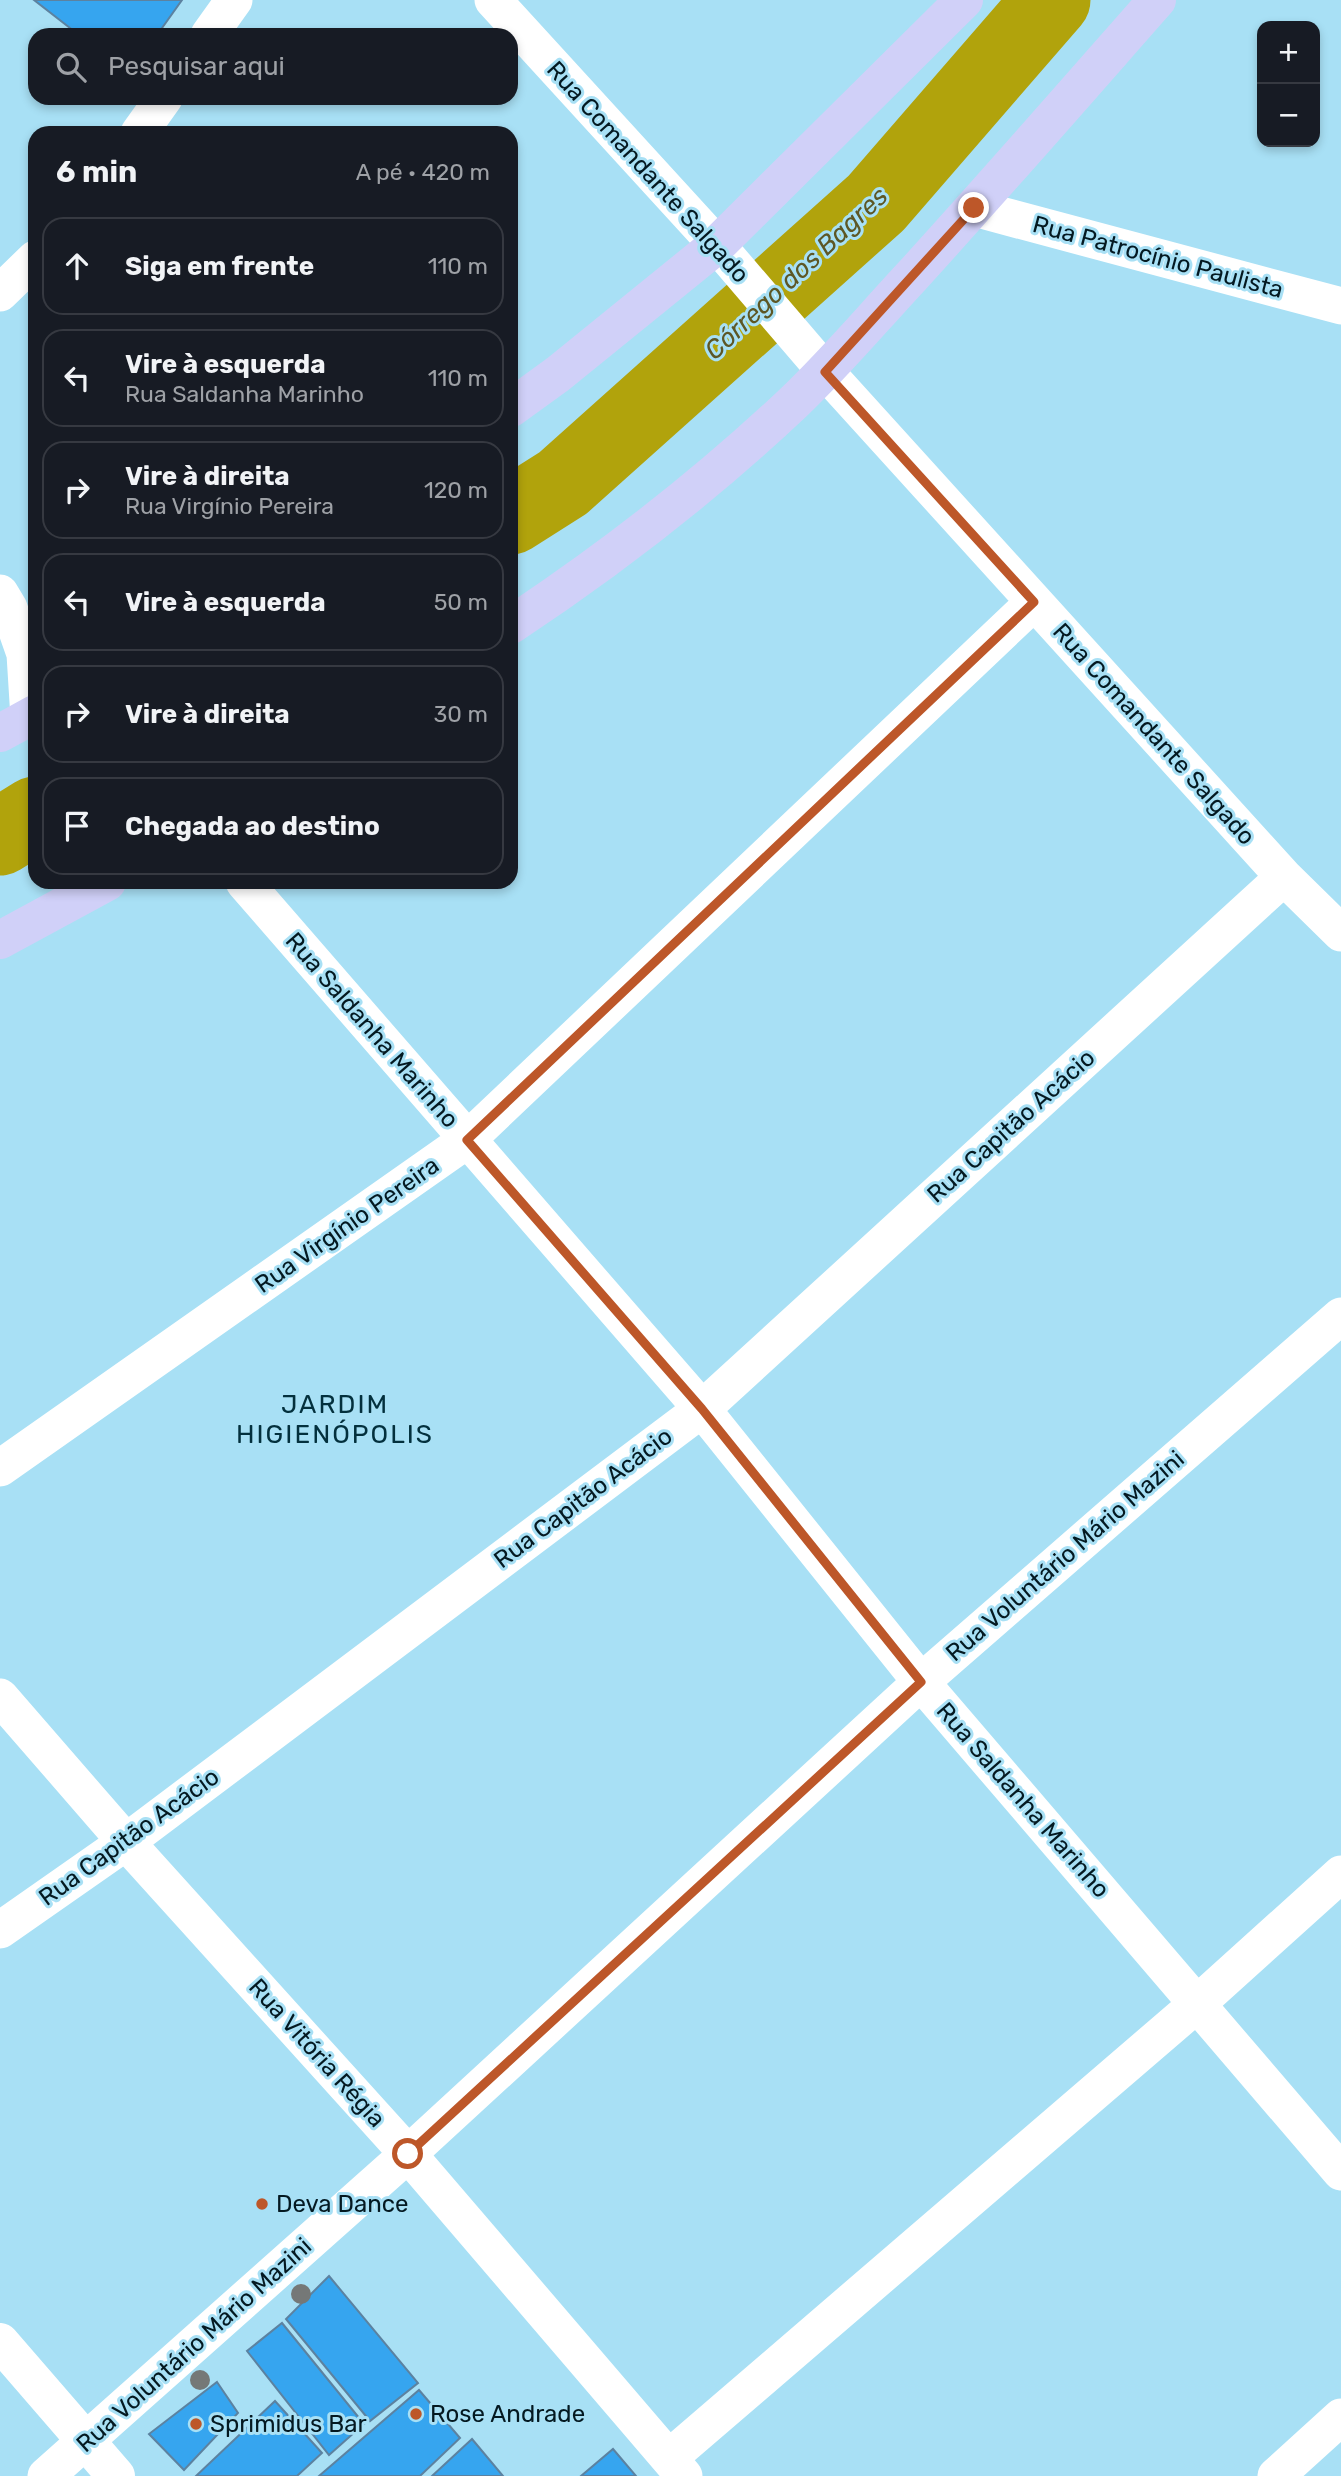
<!DOCTYPE html>
<html lang="pt">
<head>
<meta charset="utf-8">
<style>
	body { margin:0; font-family:Rubik,sans-serif; background:#20242c; color:#f1f3f6 }
	.controls { position:absolute; right:21px; top:21px; display:grid; overflow:hidden; border-radius:14px; box-shadow:0 4px 10px #0003 }
	.controls button { width:63px; height:63px; display:grid; place-items:center; padding:0; border:0; border-bottom:2px solid #363941; background:#171b24; color:#f1f3f6; font:35px sans-serif }
	.stop { position:absolute; width:21px; height:21px; margin:-16px; border:5px solid #bd5729; border-radius:50%; background:#fff }
	.stop.end { background:#bd5729; border-color:#fff; box-shadow:0 2px 7px #0008 }
	.list { margin:0; padding:0; list-style:none }
	h2 { display:flex; justify-content:space-between; align-items:center; height:91px; margin:0; padding:0 28px; font-size:30px }
	h2 small { font-size:23px; font-weight:400; color:#9ea1a6 }
	.list li { display:grid; grid-template-columns:46px 1fr auto; gap:21px; align-items:center; box-sizing:border-box; height:98px; margin:0 14px 14px; padding:0 14px; border:2px solid #363941; border-radius:21px }
	.list b { display:block; font-size:26px; white-space:nowrap }
	.list p { margin:0; font-size:23px; white-space:nowrap; color:#9ea1a6 }
	.list em { font-size:23px; font-style:normal; color:#9ea1a6 }
	.icon { flex:none; width:38px; height:38px; fill:none; stroke:currentColor; stroke-width:2; stroke-linecap:round; stroke-linejoin:round }
	.map { position:relative; flex:none; width:1341px; height:2476px; overflow:hidden }
	.search { position:absolute; background:#171b24; box-shadow:0 4px 10px #0003; left:28px; top:28px; width:490px; height:77px; display:flex; align-items:center; gap:18px; box-sizing:border-box; padding:0 24px; border-radius:21px; color:#9ea1a6; font-size:26px }
	.panel { position:absolute; background:#171b24; box-shadow:0 4px 10px #0003; left:28px; top:126px; width:490px; height:763px; border-radius:21px }
	.map>svg:first-child { display:block }
	.lines { fill:none; stroke-linecap:round; stroke-linejoin:round }
	.river { stroke:#b1a30c; stroke-width:77 }
	.building { fill:#36a5ef; stroke:#5c82a0; stroke-width:2 }
	.minor { stroke:#fff; stroke-width:37 }
	.tertiary { stroke:#fff; stroke-width:38 }
	.primary { stroke:#d0d0f8; stroke-width:38 }
	.tree { fill:#757877 }
	.route { stroke:#bd5729; stroke-width:9 }
	.poi-dot { fill:#bd5729; stroke:#a8e0f5; stroke-width:2.5 }
	.labels { text-anchor:middle; stroke-width:6; stroke-linejoin:round; paint-order:stroke }
	.street-label { font-size:24px; fill:#041921; stroke:#a8e0f5 }
	.poi-label { font-size:24px; fill:#041921; stroke:#a8e0f5; text-anchor:start }
	.water-label { font-size:26px; font-style:italic; fill:#5d5725; stroke:#a8e0f5 }
	.neighbourhood-label { font-size:26px; letter-spacing:2px; fill:#03303d; stroke:#a8e0f5 }
</style>
</head>
<body>
<div class="map">
<svg width="1341" height="2476" viewBox="0 0 1341 2476">
	<rect width="100%" height="100%" fill="#a8e0f5"/>
	<g class="lines">
		<!-- river -->
		<path class="river" d="M511,516L563,483L876,203L1052,0
			M0,837L35,815"/>
	</g>
	<!-- building -->
	<path class="building" d="M34,0H182L157,35H79Z
		M329,2276L418,2383L370,2421L286,2319Z
		M282,2323L364,2424L329,2455L247,2351Z
		M217,2382L238,2413L184,2470L149,2434Z
		M419,2390L460,2438L420,2476H319Z
		M275,2401L322,2453L297,2476H196Z
		M472,2439L503,2476H432Z
		M613,2449L636,2476H581Z"/>
	<g class="lines">
		<!-- minor -->
		<path class="minor" d="M493,0L717,245L825,371L1284,877L1341,933
			M209,35L234,0
			M139,133L164,98
			M974,208L1341,306
			M0,293L35,259
			M0,593L9,608L25,654L29,718
			M244,882L702,1409L921,1682L1341,2172
			M0,1468L467,1140L1034,602
			M0,1697L126,1842L408,2154L684,2476
			M0,1930L126,1842L702,1409L1284,877
			M669,2458L1197,2004L1341,1874
			M46,2476L408,2154L921,1682L1341,1316
			M1276,2476L1341,2417"/>
		<!-- tertiary -->
		<path class="tertiary" d="M0,2342L116,2476"/>
		<!-- primary -->
		<path class="primary" d="M511,408L558,374L717,245L964,0
			M511,625C612,558 704,487 793,403C835,363 872,319 912,276C995,185 1076,92 1157,0
			M0,733L35,714
			M0,940L107,882"/>
	</g>
	<!-- trees -->
	<g class="tree">
		<circle cx="301" cy="2294" r="10"/>
		<circle cx="200" cy="2380" r="10"/>
	</g>
	<g class="lines">
		<!-- route -->
		<path class="route" d="M408,2154L921,1682L702,1409L467,1140L1034,602L825,372L974,208"/>
	</g>
	<!-- markers -->
	<g class="poi-dot">
		<circle cx="262" cy="2204" r="7"/>
		<circle cx="416" cy="2414" r="7"/>
		<circle cx="196" cy="2424" r="7"/>
	</g>
	<g class="labels">
		<!-- street labels -->
		<g class="street-label">
			<text transform="translate(648 172) rotate(48)" y="8">Rua Comandante Salgado</text>
			<text transform="translate(1158 257) rotate(15)" y="8">Rua Patrocínio Paulista</text>
			<text transform="translate(1154 734) rotate(48)" y="8">Rua Comandante Salgado</text>
			<text transform="translate(372 1030) rotate(49)" y="8">Rua Saldanha Marinho</text>
			<text transform="translate(1011 1126) rotate(-42)" y="8">Rua Capitão Acácio</text>
			<text transform="translate(347 1225) rotate(-35)" y="8">Rua Virgínio Pereira</text>
			<text transform="translate(583 1498) rotate(-37)" y="8">Rua Capitão Acácio</text>
			<text transform="translate(1065 1556) rotate(-41)" y="8">Rua Voluntário Mário Mazini</text>
			<text transform="translate(1023 1800) rotate(49)" y="8">Rua Saldanha Marinho</text>
			<text transform="translate(129 1837) rotate(-36)" y="8">Rua Capitão Acácio</text>
			<text transform="translate(317 2053) rotate(48)" y="8">Rua Vitória Régia</text>
			<text transform="translate(194 2345) rotate(-42)" y="8">Rua Voluntário Mário Mazini</text>
		</g>
		<!-- poi labels -->
		<g class="poi-label">
			<text x="276" y="2212">Deva Dance</text>
			<text x="430" y="2422">Rose Andrade</text>
			<text x="210" y="2432">Sprimidus Bar</text>
		</g>
		<!-- water labels -->
		<g class="water-label">
			<text transform="translate(796 273) rotate(-43)" y="9">Córrego dos Bagres</text>
		</g>
		<!-- neighbourhood labels -->
		<g class="neighbourhood-label">
			<text x="335" y="1413">JARDIM<tspan x="335" dy="30">HIGIENÓPOLIS</tspan></text>
		</g>
	</g>
</svg>
<div class="controls">
<button>+</button>
<button>−</button>
</div>
<div class="stop" style="left:408px;top:2154px"></div>
<div class="stop end" style="left:974px;top:208px"></div>
<div class="search"><svg class="icon" aria-label="search" viewBox="0 0 24 24"><circle cx="10" cy="10" r="6"/><path d="M15 15l6 6"/></svg>Pesquisar aqui</div>
<section class="panel">
<h2>6 min<small>A pé · 420 m</small></h2>
<ul class="list">
<li><svg class="icon" aria-label="ahead" viewBox="0 0 24 24"><path d="M12 20V5M6 11l6-6 6 6"/></svg><div><b>Siga em frente</b></div><em>110 m</em></li>
<li><svg class="icon" aria-label="left" viewBox="0 0 24 24"><path d="M17 20v-9H6M10 6l-5 5 5 5"/></svg><div><b>Vire à esquerda</b><p>Rua Saldanha Marinho</p></div><em>110 m</em></li>
<li><svg class="icon" aria-label="right" viewBox="0 0 24 24"><path d="M7 20v-9h11M14 6l5 5-5 5"/></svg><div><b>Vire à direita</b><p>Rua Virgínio Pereira</p></div><em>120 m</em></li>
<li><svg class="icon" aria-label="left" viewBox="0 0 24 24"><path d="M17 20v-9H6M10 6l-5 5 5 5"/></svg><div><b>Vire à esquerda</b></div><em>50 m</em></li>
<li><svg class="icon" aria-label="right" viewBox="0 0 24 24"><path d="M7 20v-9h11M14 6l5 5-5 5"/></svg><div><b>Vire à direita</b></div><em>30 m</em></li>
<li><svg class="icon" aria-label="arrive" viewBox="0 0 24 24"><path d="M6 21V4h12l-3 4 3 4H6"/></svg><div><b>Chegada ao destino</b></div></li>
</ul>
</section>
</div>
</body>
</html>
